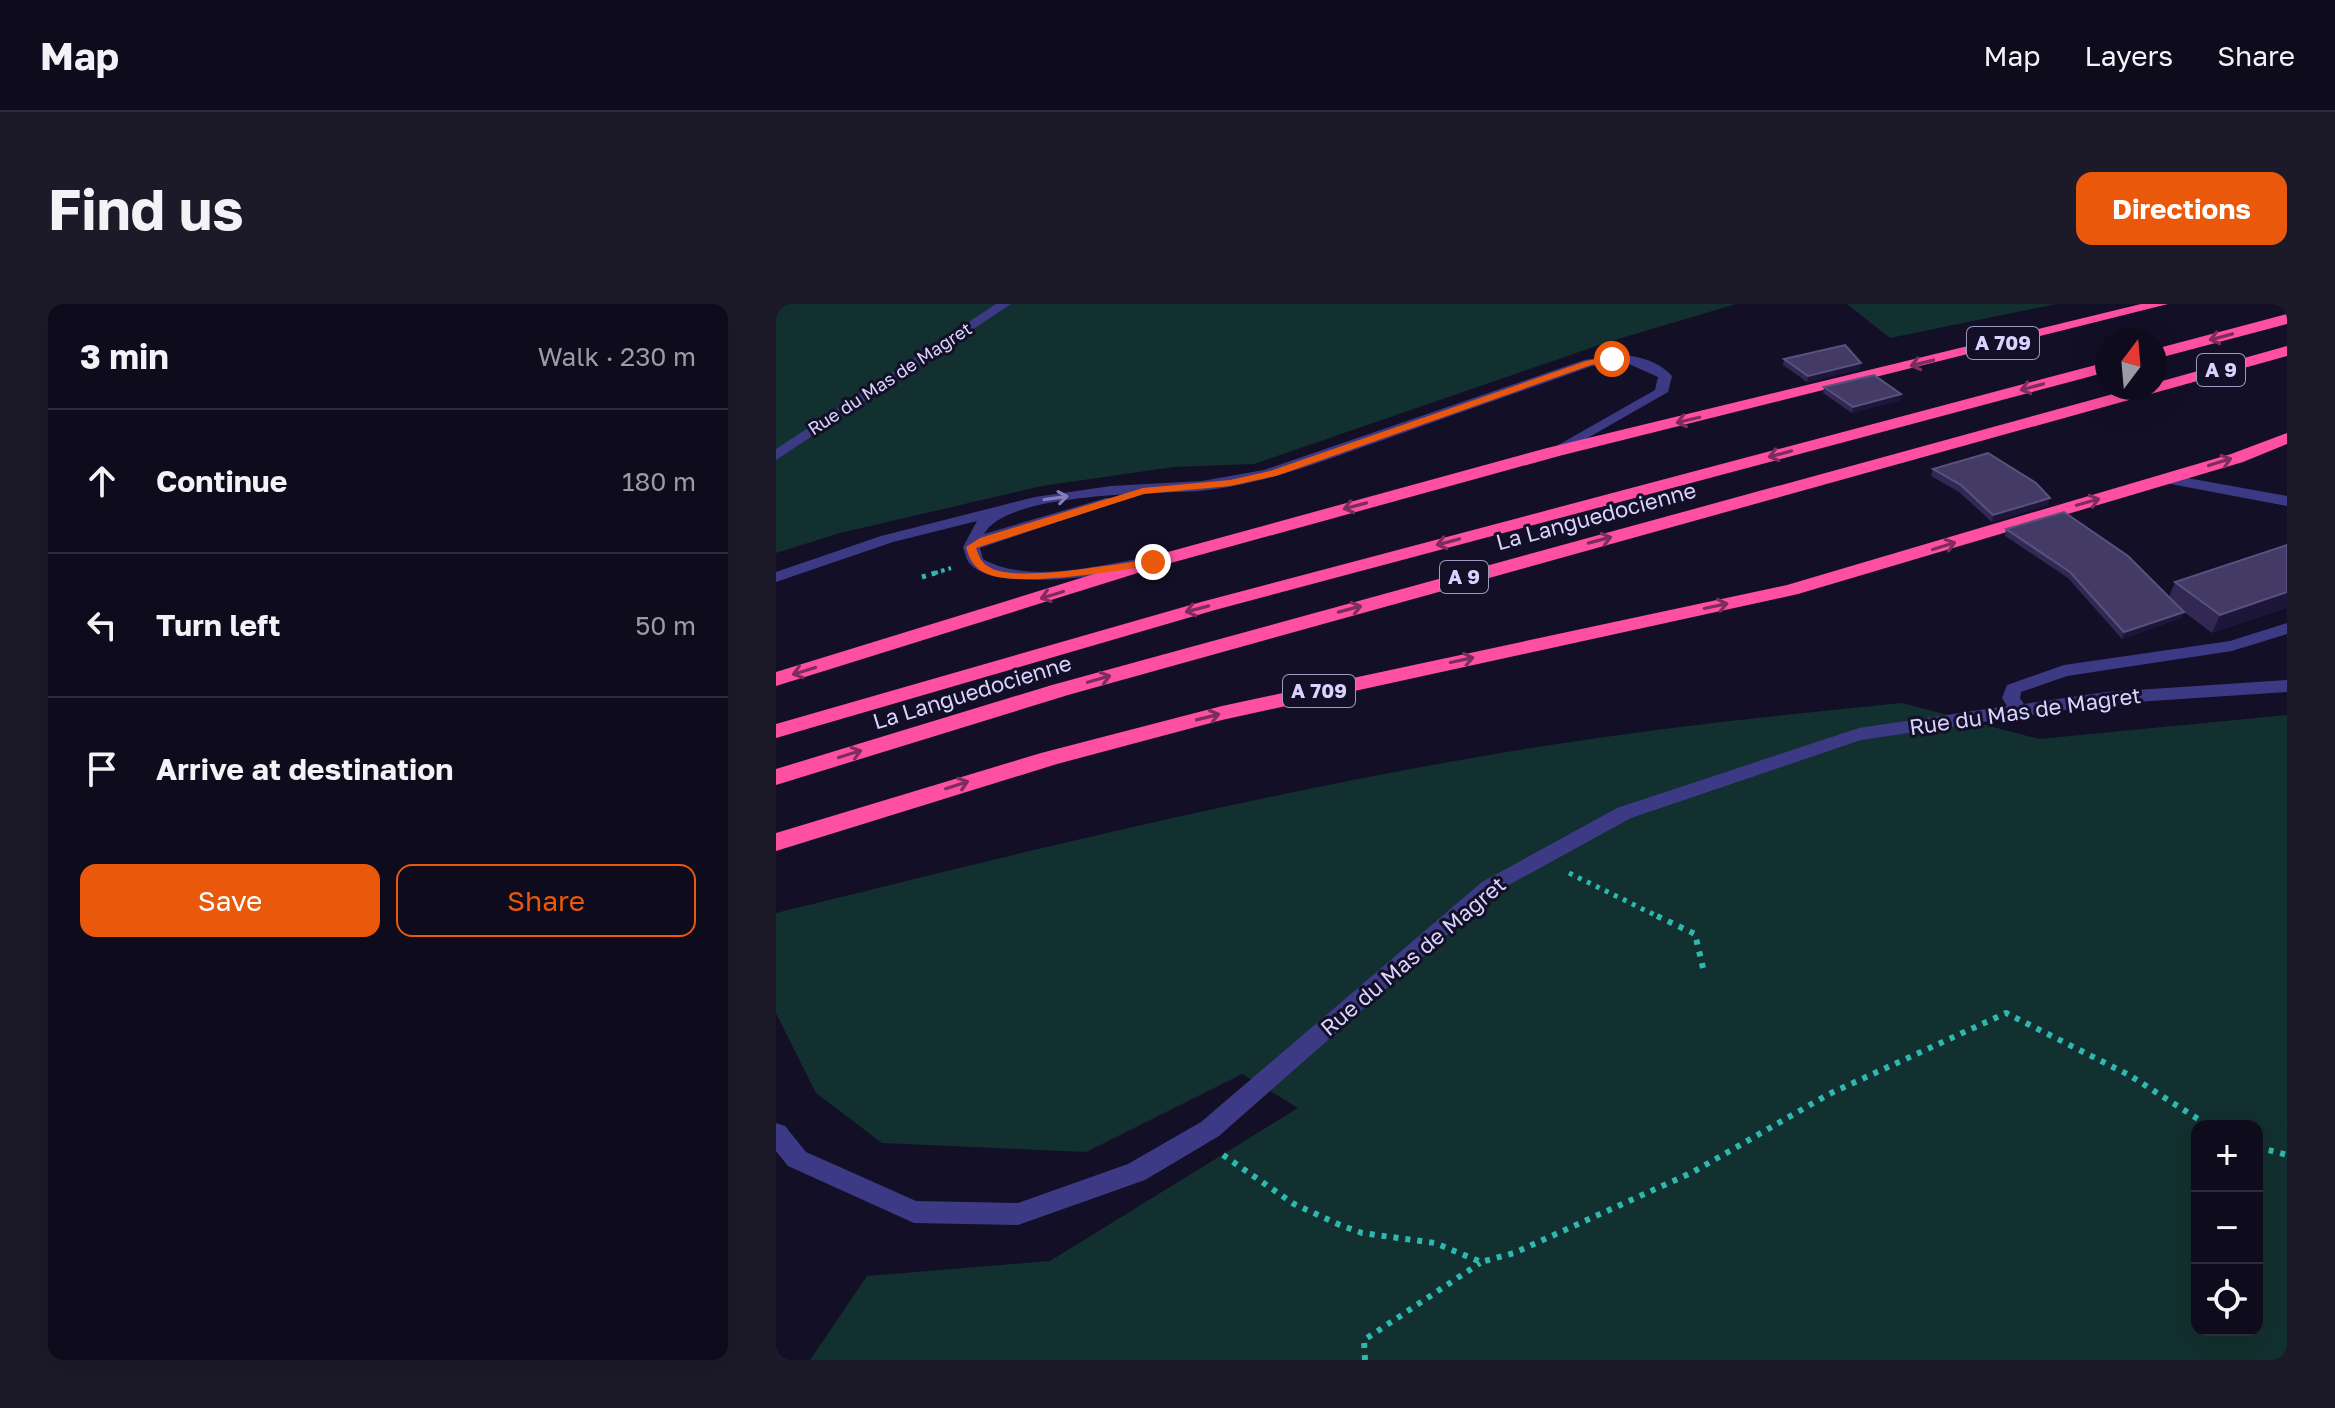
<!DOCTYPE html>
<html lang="en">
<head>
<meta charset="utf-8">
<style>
	body { margin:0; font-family:"Golos Text",sans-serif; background:#1c1929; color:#f1f3f6 }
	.controls { position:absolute; right:24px; bottom:24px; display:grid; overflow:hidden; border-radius:16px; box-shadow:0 8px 32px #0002 }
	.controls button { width:72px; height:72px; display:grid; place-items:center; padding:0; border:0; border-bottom:2px solid #2e2b3b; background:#0e0b1c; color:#f1f3f6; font:40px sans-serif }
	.compass { position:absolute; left:1319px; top:24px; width:72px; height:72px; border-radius:50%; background:#0e0b1c; box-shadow:0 8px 32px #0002; rotate:16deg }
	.stop { position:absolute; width:24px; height:24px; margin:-18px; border:6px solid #ea580c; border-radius:50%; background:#fff }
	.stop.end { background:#ea580c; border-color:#fff; box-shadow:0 2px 8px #0008 }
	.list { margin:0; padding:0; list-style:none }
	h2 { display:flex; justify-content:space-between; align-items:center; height:104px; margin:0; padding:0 32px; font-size:34px }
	h2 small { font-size:26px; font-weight:400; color:#9b9ba3 }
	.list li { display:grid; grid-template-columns:52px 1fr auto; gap:24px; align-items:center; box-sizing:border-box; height:144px; padding:0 32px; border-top:2px solid #2e2b3b }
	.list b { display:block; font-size:30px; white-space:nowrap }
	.list em { font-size:26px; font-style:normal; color:#9b9ba3 }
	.actions { display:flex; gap:16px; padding:24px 32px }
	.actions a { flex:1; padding:18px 0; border:2px solid #ea580c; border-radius:16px; text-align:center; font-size:28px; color:#ea580c }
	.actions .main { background:#ea580c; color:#fff }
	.icon { flex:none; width:44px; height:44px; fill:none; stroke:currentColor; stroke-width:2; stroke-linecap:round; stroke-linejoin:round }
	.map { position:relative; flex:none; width:1511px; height:1056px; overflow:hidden; border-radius:16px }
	header { display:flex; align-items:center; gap:48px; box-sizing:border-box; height:112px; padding:0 40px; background:#0e0b1c; border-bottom:2px solid #2e2b3b }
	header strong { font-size:38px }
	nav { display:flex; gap:44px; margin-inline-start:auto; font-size:28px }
	.intro { display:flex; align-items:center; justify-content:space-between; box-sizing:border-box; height:192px; padding:0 48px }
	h1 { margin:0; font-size:56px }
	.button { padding:20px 36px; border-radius:16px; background:#ea580c; color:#fff; font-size:28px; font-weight:700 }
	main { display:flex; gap:48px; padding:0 48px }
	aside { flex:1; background:#0e0b1c; border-radius:16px; box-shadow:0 8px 32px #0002 }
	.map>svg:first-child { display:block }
	.green { fill:#12302f; fill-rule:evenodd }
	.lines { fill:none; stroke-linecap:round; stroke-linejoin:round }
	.path-far2 { stroke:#2fb8b0; stroke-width:4; stroke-dasharray:3 4; stroke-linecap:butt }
	.path-far1 { stroke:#2fb8b0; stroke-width:5; stroke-dasharray:4 6; stroke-linecap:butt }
	.path { stroke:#2fb8b0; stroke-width:6; stroke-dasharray:5 7; stroke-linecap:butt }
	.minor { fill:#3d3a85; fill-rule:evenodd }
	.highway { fill:#ff4fa3; fill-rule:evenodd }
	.wall { fill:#312854 }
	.shaded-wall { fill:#1d163a }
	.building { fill:#433a66; stroke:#5a527e; stroke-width:2 }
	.oneway { stroke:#7d2c5e }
	.oneway2 { stroke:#837fbc }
	.route { fill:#ea580c }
	.labels { text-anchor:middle; stroke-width:6; stroke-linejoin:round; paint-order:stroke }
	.far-street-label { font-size:18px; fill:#d9d4ff; stroke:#130f26 }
	.shield { fill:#130f26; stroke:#9e99be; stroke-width:2 }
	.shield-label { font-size:20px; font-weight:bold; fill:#d9d4ff }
	.street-label { font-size:22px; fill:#d9d4ff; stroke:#130f26 }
</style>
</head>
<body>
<header>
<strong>Map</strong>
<nav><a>Map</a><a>Layers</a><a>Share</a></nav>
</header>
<div class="intro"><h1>Find us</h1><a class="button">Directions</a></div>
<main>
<aside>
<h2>3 min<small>Walk · 230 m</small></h2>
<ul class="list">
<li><svg class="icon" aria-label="ahead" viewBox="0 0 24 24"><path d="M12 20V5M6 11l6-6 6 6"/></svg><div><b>Continue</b></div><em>180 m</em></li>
<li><svg class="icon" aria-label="left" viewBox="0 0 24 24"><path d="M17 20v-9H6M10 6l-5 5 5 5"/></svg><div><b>Turn left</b></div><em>50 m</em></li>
<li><svg class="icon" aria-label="arrive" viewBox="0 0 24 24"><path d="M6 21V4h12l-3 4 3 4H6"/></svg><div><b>Arrive at destination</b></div></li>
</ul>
<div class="actions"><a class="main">Save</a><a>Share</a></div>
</aside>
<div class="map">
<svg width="1511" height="1056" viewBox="0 0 1511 1056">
	<rect width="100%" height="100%" fill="#130f26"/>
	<!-- green -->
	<path class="green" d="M0,0H960L832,38L478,160L398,163L266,182L64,229L0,249Z
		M1071,0H1280L1114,34Z
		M1126,399L1263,435L1511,411V1056H34L91,972L274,957L522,804L466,770L310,848L106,839L40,789L0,709V609C251,547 505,484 761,443C882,424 1004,411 1126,399ZM1421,822H1481V1026H1421Z"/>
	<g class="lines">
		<!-- path-far2 -->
		<path class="path-far2" d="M159,269L175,264"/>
		<!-- path-far1 -->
		<path class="path-far1" d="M146,273L166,267
			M793,569L885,614"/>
		<!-- path -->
		<path class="path" d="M881,612L919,630L928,668
			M1481,843L1511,851
			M447,851L518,900L564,921L586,929L659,939L705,958L738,949L917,868L1053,790L1230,709L1353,771L1433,822
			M589,1056L588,1036L704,959"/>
		<!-- minor -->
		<path class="minor" d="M220,0H235L0,156V145Z
			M843,51C864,52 882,57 896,72L892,88L782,151H772L770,148L879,86L882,73L853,60L816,62C747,87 679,110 610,135C549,156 488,181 423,187C379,190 230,188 208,230L330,194H340L343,197L204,244L207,255C253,281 323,261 373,253L379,255V261C342,270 222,290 194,260C190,256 189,248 187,243L201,217L117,238L0,278V268L105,232L259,193L335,182L426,177L488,166L808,56Z
			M1389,170L1511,192V202L1384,178V172Z
			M1511,319V330L1456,347L1291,372L1245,388L1244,394L1248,400L1330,388L1511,376V388L1330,400L1085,436L855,514L720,588L443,832L369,876L242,921L138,919L12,862L0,847V819L9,822L30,848L140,897L242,899L352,860L425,818L706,578L841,504L1083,424L1231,402L1226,394L1231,381L1288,361L1454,337Z"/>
		<!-- highway -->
		<path class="highway" d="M1365,0H1392L783,152L384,262L0,382V368L370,254L771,144Z
			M1511,10V20L1379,55V45Z
			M1511,42V52L292,391L0,481V465L276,381L1359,84H1379V79Z
			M1331,58V68L439,306L0,434V420L425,298Z
			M1511,129V140L1467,158L1022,290L446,416L281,460L0,547V529L265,449L446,402L1011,281L1455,150Z"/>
	</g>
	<!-- wall -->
	<path class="wall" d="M1008,55L1084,65L1031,78L1007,61Z
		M1048,83L1125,90L1124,96L1076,109L1047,89Z
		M1157,165L1272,201L1216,218L1183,188L1155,172Z
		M1230,225L1393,293L1399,278L1511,241L1436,329L1408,308L1405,314L1346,335L1292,274L1229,232Z"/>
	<!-- shaded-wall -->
	<path class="shaded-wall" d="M1085,59L1084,65L1031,78L1032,72Z
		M1125,90L1124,96L1076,109L1077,103Z
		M1274,194L1272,201L1216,218L1217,211Z
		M1511,288V304L1436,329L1444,311Z
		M1408,308L1405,314L1346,335L1348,328Z"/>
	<!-- building -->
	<path class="building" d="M1069,41L1085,59L1032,72L1008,55Z
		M1098,71L1125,90L1077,103L1048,83Z
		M1212,149L1260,179L1274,194L1217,211L1185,181L1157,165Z
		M1288,208L1352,252L1408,308L1348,328L1294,268L1230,225Z
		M1511,241V288L1444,311L1399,278Z"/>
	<!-- one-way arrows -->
	<defs><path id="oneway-shaft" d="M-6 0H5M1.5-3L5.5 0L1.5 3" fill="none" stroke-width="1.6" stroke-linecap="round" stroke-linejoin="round" transform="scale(2)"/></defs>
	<g class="oneway">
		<use href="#oneway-shaft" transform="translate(1445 33) rotate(165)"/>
		<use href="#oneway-shaft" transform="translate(1146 59) rotate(166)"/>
		<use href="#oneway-shaft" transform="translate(1256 83) rotate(165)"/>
		<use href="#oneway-shaft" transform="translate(912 116) rotate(167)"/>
		<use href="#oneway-shaft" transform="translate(1004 150) rotate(165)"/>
		<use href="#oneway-shaft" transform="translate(1444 158) rotate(-17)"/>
		<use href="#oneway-shaft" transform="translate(1312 198) rotate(-16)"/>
		<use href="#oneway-shaft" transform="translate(579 202) rotate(165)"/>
		<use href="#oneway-shaft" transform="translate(824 236) rotate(-15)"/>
		<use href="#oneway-shaft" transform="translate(672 238) rotate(165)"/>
		<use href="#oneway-shaft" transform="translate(1168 242) rotate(-17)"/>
		<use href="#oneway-shaft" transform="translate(276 291) rotate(163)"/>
		<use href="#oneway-shaft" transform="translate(940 302) rotate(-12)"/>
		<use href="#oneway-shaft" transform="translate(421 305) rotate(165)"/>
		<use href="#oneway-shaft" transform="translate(574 305) rotate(-15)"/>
		<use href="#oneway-shaft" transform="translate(686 356) rotate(-12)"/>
		<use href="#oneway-shaft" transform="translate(28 367) rotate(163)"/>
		<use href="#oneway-shaft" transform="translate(323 375) rotate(-16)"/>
		<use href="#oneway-shaft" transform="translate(432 413) rotate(-14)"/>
		<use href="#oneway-shaft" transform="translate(74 450) rotate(-17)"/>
		<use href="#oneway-shaft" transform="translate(181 481) rotate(-18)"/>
	</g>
	<use class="oneway2" href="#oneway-shaft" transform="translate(280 194) rotate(-8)"/>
	<!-- route -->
	<path class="route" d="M836,52L839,56L815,61L500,172L454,182L368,190L200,244C203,253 206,260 215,264C242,279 343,259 377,255L380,260C346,267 234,285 207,268C197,262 193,254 190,243L204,234L367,184L454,176L494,167L810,57Z"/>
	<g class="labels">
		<!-- far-street labels -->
		<g class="far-street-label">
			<text transform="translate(114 75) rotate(-33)" y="6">Rue du Mas de Magret</text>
		</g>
		<!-- shield labels -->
		<g class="shield">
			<rect x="1191" y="23" width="72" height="32" rx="6"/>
			<rect x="1421" y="50" width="48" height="32" rx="6"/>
			<rect x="664" y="257" width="48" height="32" rx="6"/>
			<rect x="507" y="371" width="72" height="32" rx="6"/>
		</g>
		<g class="shield-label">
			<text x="1227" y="46">A 709</text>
			<text x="1445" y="73">A 9</text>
			<text x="688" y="280">A 9</text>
			<text x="543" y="394">A 709</text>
		</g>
		<!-- street labels -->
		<g class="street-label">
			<text transform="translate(820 212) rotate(-15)" y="8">La Languedocienne</text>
			<text transform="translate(196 388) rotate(-17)" y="8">La Languedocienne</text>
			<text transform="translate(1249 407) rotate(-8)" y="8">Rue du Mas de Magret</text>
			<text transform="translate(637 652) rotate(-40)" y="8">Rue du Mas de Magret</text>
		</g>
	</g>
</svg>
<div class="controls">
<button>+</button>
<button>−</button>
<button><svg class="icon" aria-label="locate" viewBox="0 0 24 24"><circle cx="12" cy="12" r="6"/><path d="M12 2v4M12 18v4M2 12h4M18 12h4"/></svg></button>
</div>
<svg class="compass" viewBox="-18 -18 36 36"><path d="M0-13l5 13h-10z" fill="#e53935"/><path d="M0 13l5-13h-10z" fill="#9b9ba3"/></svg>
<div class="stop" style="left:836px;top:55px"></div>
<div class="stop end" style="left:377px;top:258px"></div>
</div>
</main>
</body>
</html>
